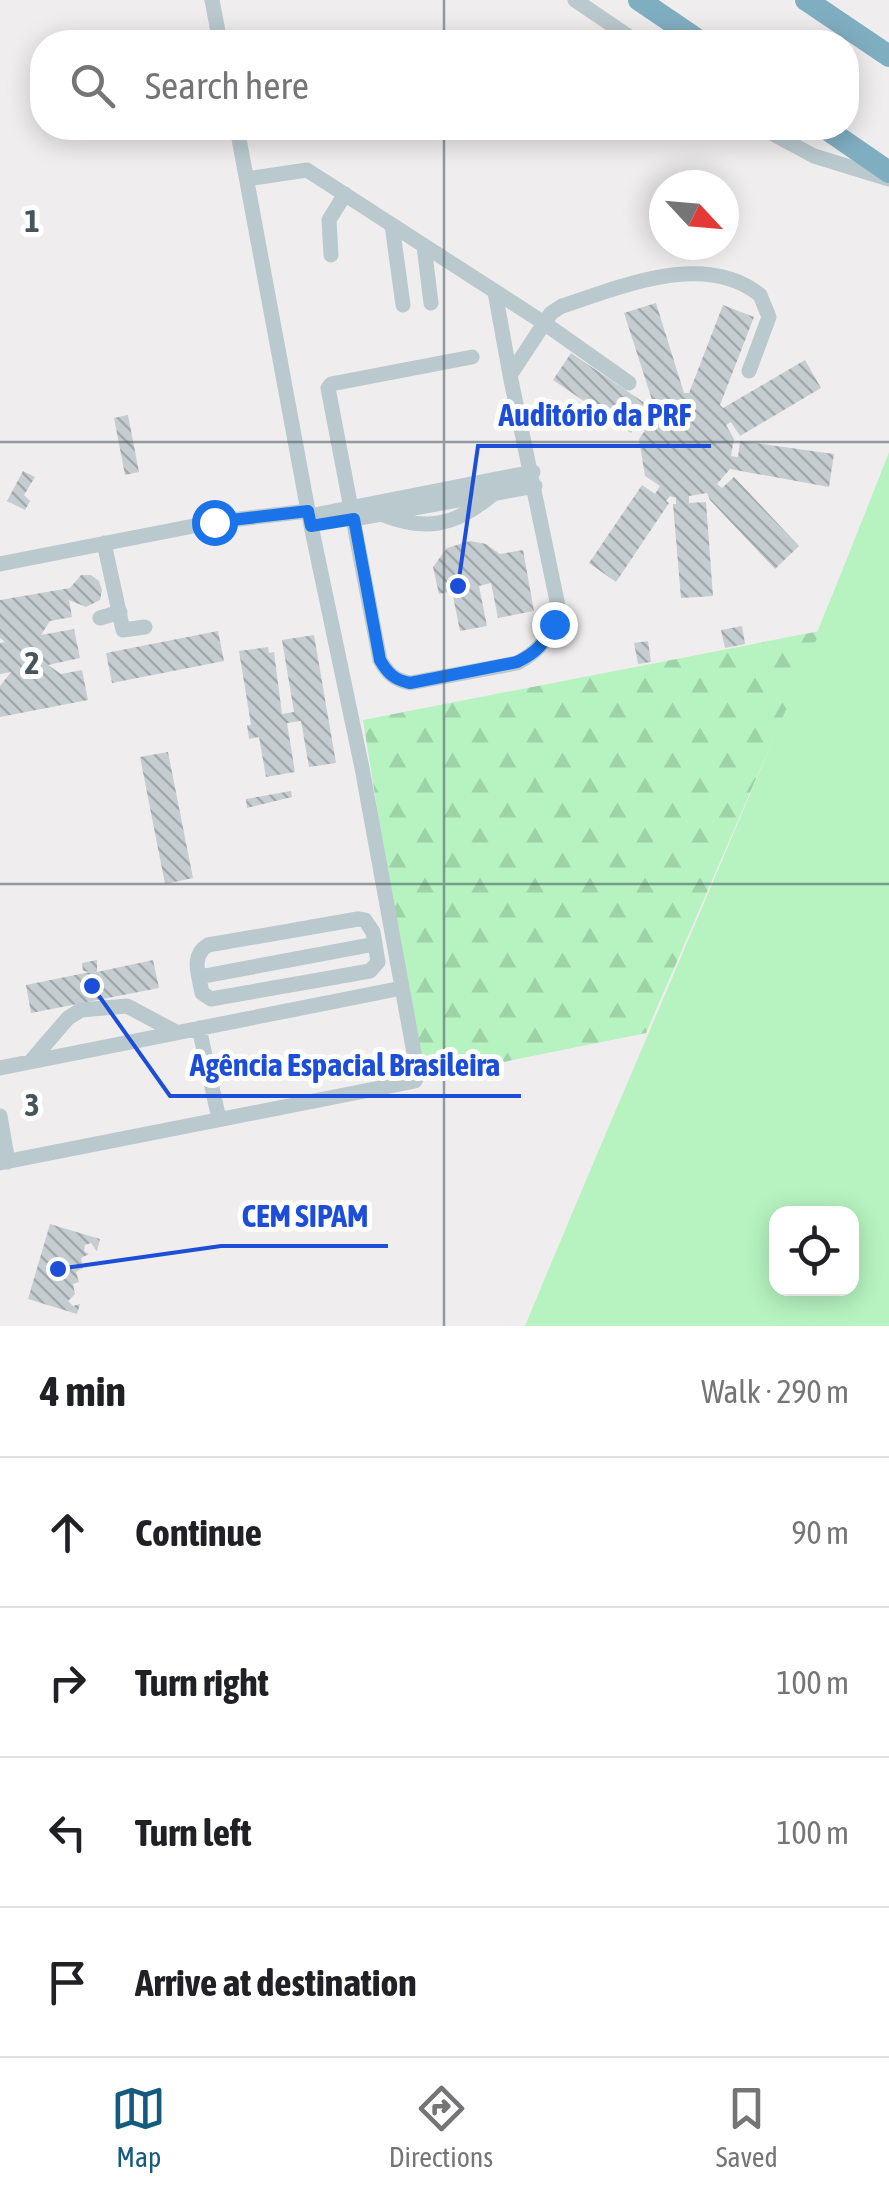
<!DOCTYPE html>
<html lang="en">
<head>
<meta charset="utf-8">
<style>
	body { margin:0; font-family:"Asap Condensed",sans-serif; background:#f6f6f6; color:#202124 }
	.controls { position:absolute; right:30px; bottom:30px; display:grid; overflow:hidden; border-radius:20px; box-shadow:0 5px 25px #0003 }
	.controls button { width:90px; height:90px; display:grid; place-items:center; padding:0; border:0; border-bottom:2px solid #e0e0e0; background:#fff; color:#202124; font:50px sans-serif }
	.compass { position:absolute; left:649px; top:170px; width:90px; height:90px; border-radius:50%; background:#fff; box-shadow:0 5px 25px #0003; rotate:116deg }
	.stop { position:absolute; width:30px; height:30px; margin:-22px; border:8px solid #1a73e8; border-radius:50%; background:#fff }
	.stop.end { background:#1a73e8; border-color:#fff; box-shadow:0 2px 10px #0008 }
	.list { margin:0; padding:0; list-style:none }
	h2 { display:flex; justify-content:space-between; align-items:center; height:130px; margin:0; padding:0 40px; font-size:42px }
	h2 small { font-size:32px; font-weight:400; color:#757577 }
	.list li { display:grid; grid-template-columns:65px 1fr auto; gap:30px; align-items:center; box-sizing:border-box; height:150px; padding:0 40px; border-top:2px solid #e0e0e0 }
	.list b { display:block; font-size:38px; white-space:nowrap }
	.list em { font-size:32px; font-style:normal; color:#757577 }
	.icon { flex:none; width:55px; height:55px; fill:none; stroke:currentColor; stroke-width:2; stroke-linecap:round; stroke-linejoin:round }
	.map { position:relative; flex:none; width:889px; height:1326px; overflow:hidden }
	.search { position:absolute; background:#fff; box-shadow:0 5px 25px #0003; left:30px; right:30px; top:30px; height:110px; display:flex; align-items:center; gap:25px; box-sizing:border-box; padding:0 35px; border-radius:40px; color:#757577; font-size:38px }
	.sheet { height:730px; background:#fff }
	nav { display:flex; justify-content:space-around; align-items:center; box-sizing:border-box; height:140px; border-top:2px solid #e0e0e0; background:#fff; font-size:28px; color:#757577 }
	nav a { display:grid; justify-items:center; gap:5px }
	nav .on { color:#155b80 }
	.map>svg:first-child { display:block }
	.green { fill:#b6f3c0; fill-rule:evenodd }
	.forest { fill:url(#forest-firs) }
	.building { fill:url(#building-back-hatch) }
	.lines { fill:none; stroke-linecap:round; stroke-linejoin:round }
	.minor { stroke:#bac9ce; stroke-width:15 }
	.highway { stroke:#80aec1; stroke-width:22 }
	.route { stroke:#1a73e8; stroke-width:12 }
	.grid { fill:none; stroke:#44565c; stroke-width:2.5; stroke-opacity:0.55 }
	.grid-label { font-size:32px; text-anchor:middle; font-weight:bold; fill:#44565c; stroke:#fff; stroke-width:10; stroke-linejoin:round; paint-order:stroke }
	.leader { fill:none; stroke:#1d4ed8; stroke-width:4 }
	.callout-dot { fill:#1d4ed8; stroke:#fff; stroke-width:4 }
	.callout-label { font-size:32px; text-anchor:middle; font-weight:bold; fill:#1d4ed8; stroke:#fff; stroke-width:10; stroke-linejoin:round; paint-order:stroke }
</style>
</head>
<body>
<div class="map">
<svg width="889" height="1326" viewBox="0 0 889 1326">
	<defs>
		<pattern id="forest-firs" width="22" height="20" patternUnits="userSpaceOnUse" patternTransform="scale(2.5)"><rect width="22" height="20" fill="#b6f3c0"/><path d="M5 1l3.5 6h-7zM16 11l3.5 6h-7z" fill="#9ed2a7"/></pattern>
		<pattern id="building-back-hatch" width="6" height="6" patternUnits="userSpaceOnUse" patternTransform="scale(2.5)"><rect width="6" height="6" fill="#c6cdd1"/><path d="M-1 5l2 2M0 0l6 6M5-1l2 2" fill="none" stroke="#a2a9ad"/></pattern>
	</defs>
	<rect width="100%" height="100%" fill="#f0edee"/>
	<!-- green -->
	<path class="green" d="M889,452V1326H525C646,1034 775,746 889,452ZM776,1214H852V1288H776Z"/>
	<!-- forest -->
	<path class="forest" d="M820,631L646,1033L420,1079L363,720Z"/>
	<!-- building -->
	<path class="building" d="M656,303L684,393H689L723,305L754,317L720,405L723,408L805,360L821,388L740,436L731,422L726,425L734,439L731,456L738,457L740,441L834,454L829,487L730,469L717,484L722,488L734,477L799,546L775,569L710,500L707,493L689,496V503L706,502L713,596L681,598L673,504H676V498L670,496L666,501L669,503L616,582L589,563L642,485L655,494L660,486L645,476L639,439L648,426L640,420L631,433L553,380L571,353L649,406L653,403L624,313Z
		M128,415L139,472L125,475L114,418Z
		M23,471L35,477L24,495L30,501L25,510L7,501Z
		M470,541L486,544L500,554L523,550L534,611L498,618L491,583L479,586L487,626L460,631L452,591L439,594L433,567L447,548Z
		M81,575H91L99,581L102,590L100,600L86,607L69,600L72,617L50,621L41,635L74,629L80,658L48,665L61,674L82,670L88,700L0,717V686L11,672L0,674V643L5,642L0,638V600L70,588Z
		M742,626L745,644L725,648L721,630Z
		M218,631L224,661L112,683L106,653Z
		M314,635L336,763L309,767L301,721L287,723L295,772L266,777L259,737L249,739L247,725H251L239,651L268,647L269,653L274,652L282,714L294,712L282,640Z
		M648,641L651,662L638,664L634,643Z
		M168,752L193,878L165,884L140,757Z
		M291,791L292,797L247,808L246,799Z
		M97,960V972L153,960L159,988L31,1013L26,985L90,972L83,971L82,963Z
		M50,1224L100,1239L97,1251L91,1243L85,1245L84,1251L89,1254L81,1258L83,1268L76,1272L79,1282L73,1284L75,1294L68,1301L73,1306L80,1304L77,1314L28,1299Z"/>
	<g class="lines">
		<!-- minor -->
		<path class="minor" d="M212,0L220,42
			M575,0L637,42
			M762,128L814,156L889,179
			M247,179L307,170L544,323L629,383
			M392,225L403,305
			M424,246L431,303
			M331,255L329,220L345,194
			M495,292L510,375L551,313L562,306C621,287 705,250 760,295L769,317L749,371
			M472,357L331,384L328,388L380,660C388,674 395,680 410,683L517,663C542,650 552,634 558,606L510,375
			M381,514C426,532 455,526 492,495
			M309,516L533,472
			M354,519L535,486
			M104,543L123,630L145,627
			M0,564L214,522L308,511
			M100,618L120,612
			M358,919L365,920L373,932L378,962L370,971L211,999L202,993C199,975 190,956 208,945Z
			M199,977L375,944
			M199,1028L219,1119
			M31,1061L68,1018L81,1010L127,1006L176,1032
			M0,1068L402,988
			M0,1116L8,1162
			M0,1163L415,1081L418,1075L362,768L309,516L237,128"/>
		<!-- highway -->
		<path class="highway" d="M639,0L701,42
			M806,0L889,56
			M825,128L889,172"/>
	</g>
	<g class="lines">
		<!-- route -->
		<path class="route" d="M214,522L308,511L311,526L354,519L380,660C388,674 395,680 410,683L517,662C536,653 545,643 554,624"/>
	</g>
	<!-- grid -->
	<path class="grid" d="M444,0V42M444,128V1326M0,442H889M0,884H889"/>
	<g class="grid-label">
		<text x="32" y="232">1</text>
		<text x="32" y="674">2</text>
		<text x="32" y="1116">3</text>
	</g>
	<!-- callouts -->
	<path class="leader" d="M458 586L478 446H711M92 986L170 1096H521M58 1269L221 1246H388"/>
	<g class="callout-dot">
		<circle cx="458" cy="586" r="10"/>
		<circle cx="92" cy="986" r="10"/>
		<circle cx="58" cy="1269" r="10"/>
	</g>
	<g class="callout-label">
		<text x="595" y="426">Auditório da PRF</text>
		<text x="345" y="1076">Agência Espacial Brasileira</text>
		<text x="305" y="1227">CEM SIPAM</text>
	</g>
</svg>
<div class="controls">
<button><svg class="icon" aria-label="locate" viewBox="0 0 24 24"><circle cx="12" cy="12" r="6"/><path d="M12 2v4M12 18v4M2 12h4M18 12h4"/></svg></button>
</div>
<svg class="compass" viewBox="-18 -18 36 36"><path d="M0-13l5 13h-10z" fill="#e53935"/><path d="M0 13l5-13h-10z" fill="#757577"/></svg>
<div class="stop" style="left:214px;top:522px"></div>
<div class="stop end" style="left:554px;top:624px"></div>
<div class="search"><svg class="icon" aria-label="search" viewBox="0 0 24 24"><circle cx="10" cy="10" r="6"/><path d="M15 15l6 6"/></svg>Search here</div>
</div>
<section class="sheet">
<h2>4 min<small>Walk · 290 m</small></h2>
<ul class="list">
<li><svg class="icon" aria-label="ahead" viewBox="0 0 24 24"><path d="M12 20V5M6 11l6-6 6 6"/></svg><div><b>Continue</b></div><em>90 m</em></li>
<li><svg class="icon" aria-label="right" viewBox="0 0 24 24"><path d="M7 20v-9h11M14 6l5 5-5 5"/></svg><div><b>Turn right</b></div><em>100 m</em></li>
<li><svg class="icon" aria-label="left" viewBox="0 0 24 24"><path d="M17 20v-9H6M10 6l-5 5 5 5"/></svg><div><b>Turn left</b></div><em>100 m</em></li>
<li><svg class="icon" aria-label="arrive" viewBox="0 0 24 24"><path d="M6 21V4h12l-3 4 3 4H6"/></svg><div><b>Arrive at destination</b></div></li>
</ul>
</section>
<nav>
<a class="on"><svg class="icon" aria-label="map" viewBox="0 0 24 24"><path d="M3 6l6-2 6 2 6-2v14l-6 2-6-2-6 2zM9 4v14M15 6v14"/></svg>Map</a>
<a><svg class="icon" aria-label="directions" viewBox="0 0 24 24"><path d="M12 3l9 9-9 9-9-9zM9 14v-3h6M13 9l2 2-2 2"/></svg>Directions</a>
<a><svg class="icon" aria-label="saved" viewBox="0 0 24 24"><path d="M7 4h10v16l-5-4-5 4z"/></svg>Saved</a>
</nav>
</body>
</html>
